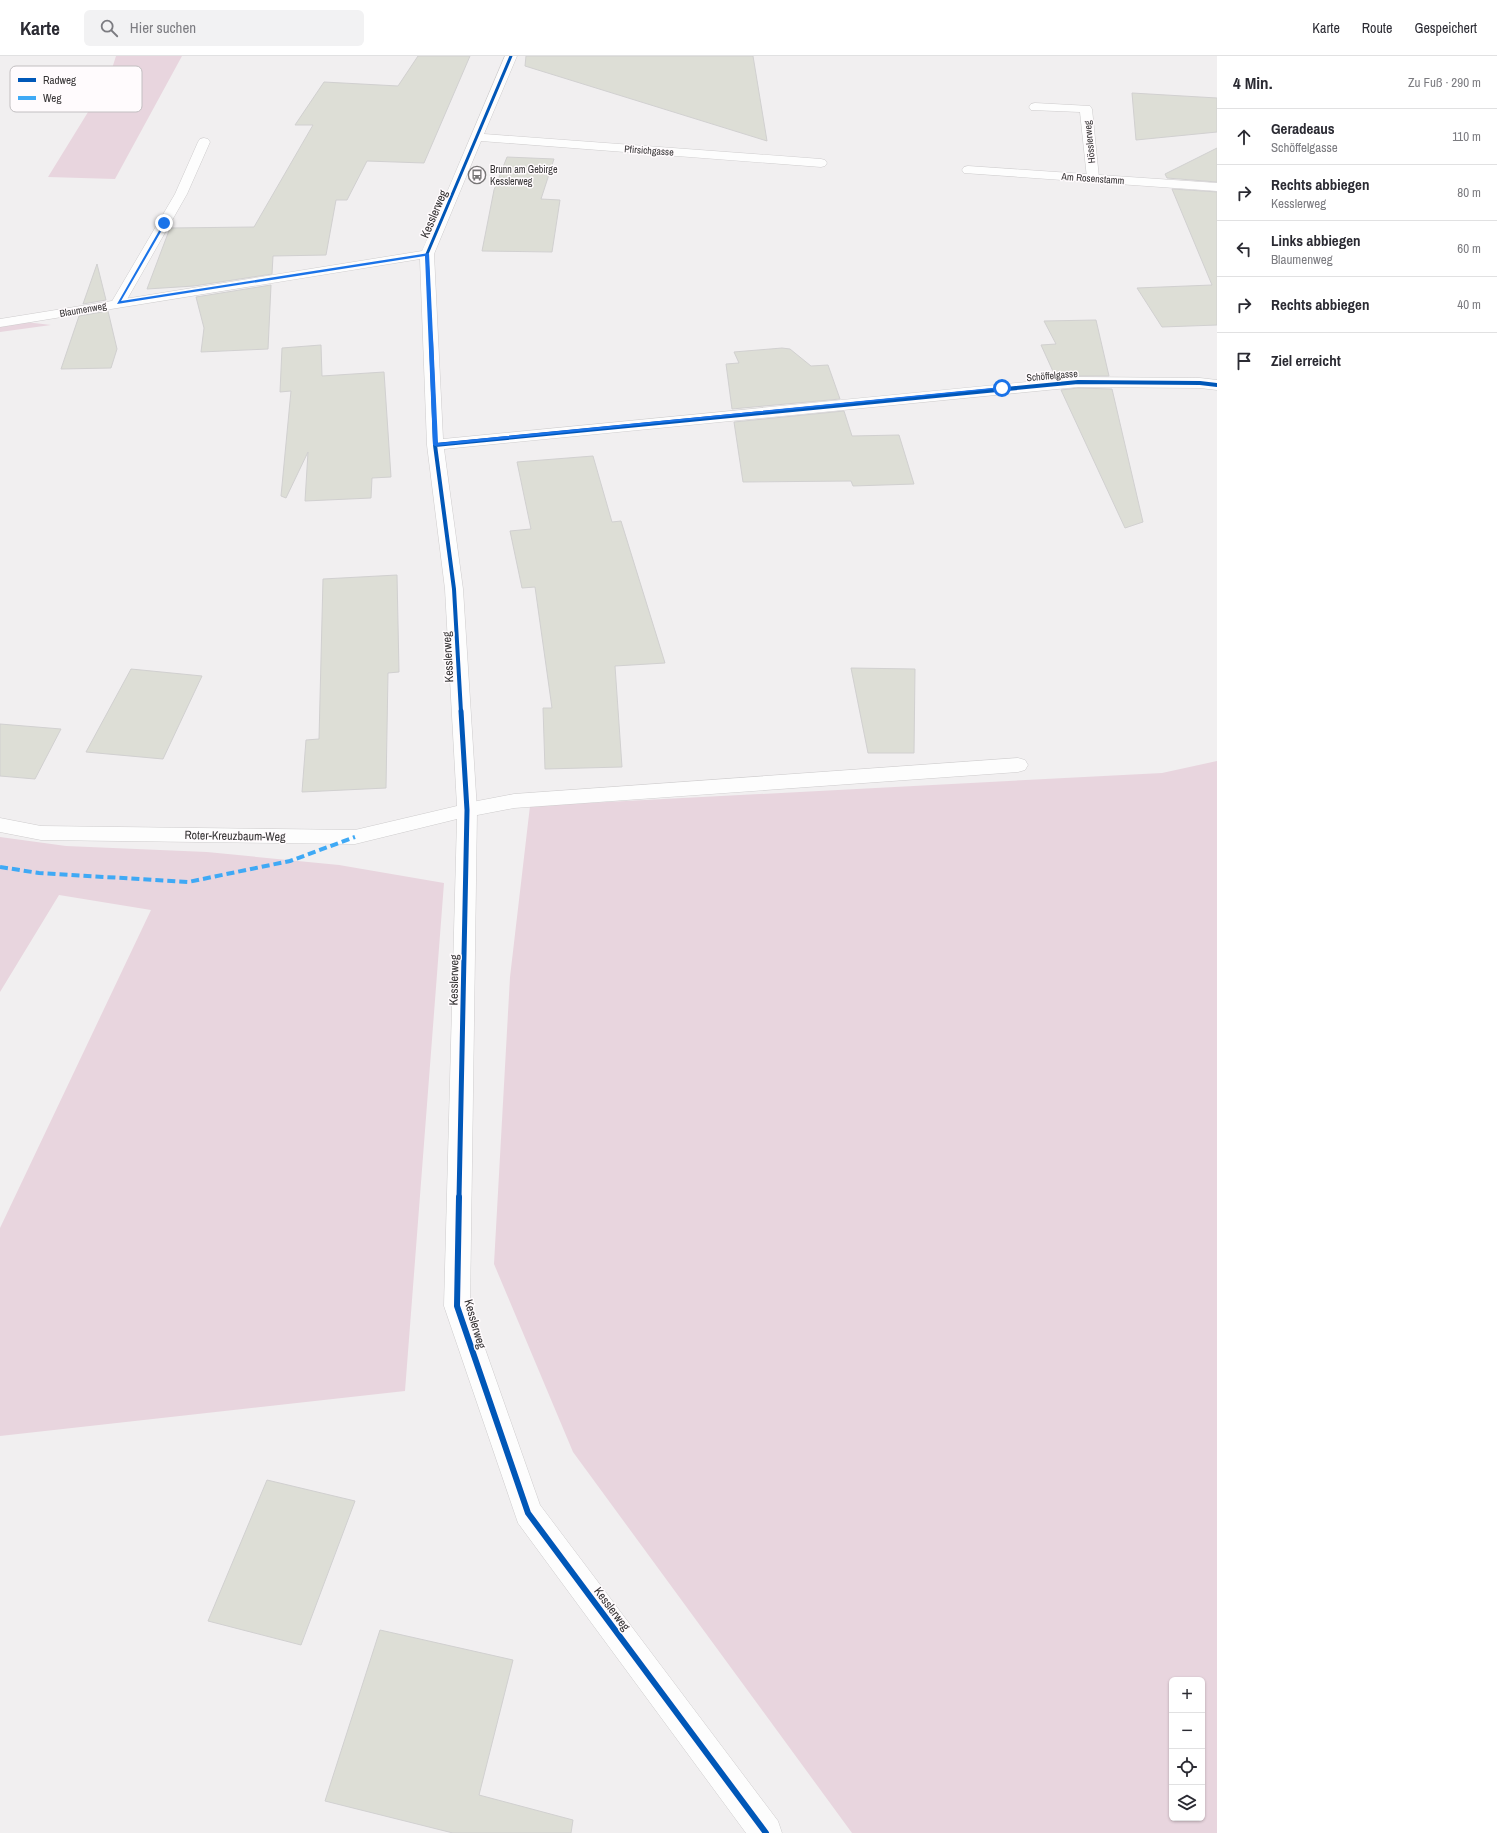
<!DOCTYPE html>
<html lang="de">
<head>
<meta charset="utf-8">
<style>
	body { margin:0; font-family:"Archivo Narrow",sans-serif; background:#f2f2f3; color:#2b2b33 }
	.controls { position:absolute; right:12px; bottom:12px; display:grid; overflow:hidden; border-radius:6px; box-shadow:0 1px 3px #0004 }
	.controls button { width:36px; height:36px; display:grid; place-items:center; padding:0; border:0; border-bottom:1px solid #e1e1e2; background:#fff; color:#2b2b33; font:20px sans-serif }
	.stop { position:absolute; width:12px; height:12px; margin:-9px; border:3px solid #1a73e8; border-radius:50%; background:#fff }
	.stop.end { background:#1a73e8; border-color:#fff; box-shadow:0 1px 4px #0008 }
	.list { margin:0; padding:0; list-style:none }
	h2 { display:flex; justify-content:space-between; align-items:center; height:52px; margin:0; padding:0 16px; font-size:17px }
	h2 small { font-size:13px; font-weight:400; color:#7c7c81 }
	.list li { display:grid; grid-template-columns:26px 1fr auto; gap:12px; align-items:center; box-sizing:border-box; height:56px; padding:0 16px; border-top:1px solid #e1e1e2 }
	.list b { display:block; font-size:15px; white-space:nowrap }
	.list p { margin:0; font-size:13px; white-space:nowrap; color:#7c7c81 }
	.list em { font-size:13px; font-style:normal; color:#7c7c81 }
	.icon { flex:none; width:22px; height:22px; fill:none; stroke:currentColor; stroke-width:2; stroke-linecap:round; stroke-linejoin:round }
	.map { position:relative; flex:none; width:1217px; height:1777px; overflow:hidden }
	header { display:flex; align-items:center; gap:24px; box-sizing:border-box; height:56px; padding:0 20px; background:#fff; border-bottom:1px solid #e1e1e2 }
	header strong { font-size:19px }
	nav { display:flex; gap:22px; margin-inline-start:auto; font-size:14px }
	.search { width:280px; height:36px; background:#f2f2f3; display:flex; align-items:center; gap:10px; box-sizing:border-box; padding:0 14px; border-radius:6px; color:#7c7c81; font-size:15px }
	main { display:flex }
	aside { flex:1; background:#fff }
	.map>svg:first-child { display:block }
	.green { fill:#e8d5de; fill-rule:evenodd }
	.building { fill:#ddded6; stroke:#d1d0d0 }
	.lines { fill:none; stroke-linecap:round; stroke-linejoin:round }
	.service-casing { stroke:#cecccd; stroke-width:1 }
	.minor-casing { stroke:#cecccd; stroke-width:1 }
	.service { fill:#fdfdfd; fill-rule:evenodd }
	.minor { fill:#fdfdfd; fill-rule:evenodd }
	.quiet { stroke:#3fa9f5; stroke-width:4; stroke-dasharray:8 4; stroke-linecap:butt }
	.cycleway-far3-casing { stroke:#fffbfd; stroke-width:4.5 }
	.cycleway-far2-casing { stroke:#fffbfd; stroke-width:6 }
	.cycleway-far1-casing { stroke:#fffbfd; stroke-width:8 }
	.cycleway-casing { stroke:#fffbfd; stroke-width:9 }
	.cycleway-far3 { stroke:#0057b8; stroke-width:3 }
	.cycleway-far2 { stroke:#0057b8; stroke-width:4 }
	.cycleway-far1 { stroke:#0057b8; stroke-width:5 }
	.cycleway { stroke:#0057b8; stroke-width:6 }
	.route { fill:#1a73e8 }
	.labels { text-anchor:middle; stroke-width:3; stroke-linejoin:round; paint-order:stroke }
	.far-street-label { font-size:10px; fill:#353334; stroke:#fffbfd }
	.far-poi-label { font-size:10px; fill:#353334; stroke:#fffbfd; text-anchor:start }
	.street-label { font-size:12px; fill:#353334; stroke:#fffbfd }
	.key { fill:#fffbfd; stroke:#c2bfc1; stroke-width:1 }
	.key-label { font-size:11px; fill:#353334 }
</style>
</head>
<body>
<header>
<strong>Karte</strong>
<div class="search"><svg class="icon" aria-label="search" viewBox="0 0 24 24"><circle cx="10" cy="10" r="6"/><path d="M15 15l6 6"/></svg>Hier suchen</div>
<nav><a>Karte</a><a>Route</a><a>Gespeichert</a></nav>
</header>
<main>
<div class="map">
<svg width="1217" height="1777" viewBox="0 0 1217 1777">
	<rect width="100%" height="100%" fill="#f1eff0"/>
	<!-- green -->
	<path class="green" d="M116,0H182L115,123L48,121L109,22Z
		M0,263L51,269L0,276Z
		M1217,705V1777H852L573,1396L494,1208L510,921L530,750L1162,717ZM1172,1624H1202V1762H1172Z
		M0,781L66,790L207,796L339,809L444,827L405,1335L0,1380V1172L151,854L59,839L0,936Z"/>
	<!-- building -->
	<path class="building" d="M418,0H470L424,107L367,105L347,144H336L326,199L273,200L272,218L194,230L147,233L170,172L254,171L313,69H295L324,26L398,30Z
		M526,0H753L767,85L525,10Z
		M1132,37L1217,42V76L1136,84Z
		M1217,92V126L1167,122L1165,118Z
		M507,101L554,103L541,143L560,144L552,196L482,195L494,134Z
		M1172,133L1217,136V269L1162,271L1137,232L1212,229Z
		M97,208L106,244L83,248Z
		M271,229L268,293L201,296L204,272L196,241Z
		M108,255L117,293L111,312L61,313L79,260Z
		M1096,264L1109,320H1078L1056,322L1041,289L1056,288L1044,265Z
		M321,289L322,320L384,316L391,421L372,422L371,442L305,445L308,396L286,442L281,440L291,335L280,336L282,292Z
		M782,292L790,293L811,310L828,309L840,343L732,353L726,308L739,307L734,296Z
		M1078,332L1112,333L1143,466L1125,472L1061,334Z
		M844,355L852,380L899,379L914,428L853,430L851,425L743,426L734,366Z
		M593,400L612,466L621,465L665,607L615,610L622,711L545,713L543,652H552L535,531L522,532L510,475L531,473L517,406Z
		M397,519L399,616L388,617L386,732L302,736L306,684L319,683L323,523Z
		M851,612L915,613L914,697H868Z
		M131,613L202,620L163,703L86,696Z
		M0,668L61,673L35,723L0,720Z
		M267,1424L355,1445L301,1589L208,1565Z
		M380,1574L513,1604L479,1739L573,1764L571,1777H453L325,1745Z"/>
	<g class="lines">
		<defs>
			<path id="service" d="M1035,47L1090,50L1092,53L1099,122L1097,125H1089L1087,122L1080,56L1031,54L1029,51L1031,48Z
				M204,82L208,83L210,86L187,138L125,247L123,250H113L111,247L175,138L198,86L200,83Z
				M1018,702L1025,704L1028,709L1025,714L1018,716L514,752L467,761L460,759L457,754L460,749L467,747L514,738Z"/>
			<path id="minor" d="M505,0H517L484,78L821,103L825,104L827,107L825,110L821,111L481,85L434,198L443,383L1078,321L1200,322L1217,324V334L1200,332L1078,331L444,393L463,533L477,754L470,1250L540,1449L778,1765L782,1777H746L518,1467L444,1250L457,763L355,788L41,784L0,776V762L41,770L355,774L457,750L445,533L427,389L420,203L0,271V263L422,195Z
				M968,110L1217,127V135L964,117L962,114L964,111Z"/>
		</defs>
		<!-- service casing -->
		<use href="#service" class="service-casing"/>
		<!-- minor casing -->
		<use href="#minor" class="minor-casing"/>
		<!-- service -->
		<use href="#service" class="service"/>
		<!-- minor -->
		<use href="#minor" class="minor"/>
		<!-- quiet -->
		<path class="quiet" d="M0,811L39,817L188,826L290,805L355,781"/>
		<defs>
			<path id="cycleway-far3" d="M431,285L427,198L511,0"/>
			<path id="cycleway-far2" d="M431,284L435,389L454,533L461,656
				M435,389L1078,326L1200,327L1217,329"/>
			<path id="cycleway-far1" d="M459,1142L467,754L461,655"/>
			<path id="cycleway" d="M459,1141L457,1250L528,1457L766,1777"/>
		</defs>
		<!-- cycleway-far3 casing -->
		<use href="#cycleway-far3" class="cycleway-far3-casing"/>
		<!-- cycleway-far2 casing -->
		<use href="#cycleway-far2" class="cycleway-far2-casing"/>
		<!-- cycleway-far1 casing -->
		<use href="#cycleway-far1" class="cycleway-far1-casing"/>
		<!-- cycleway casing -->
		<use href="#cycleway" class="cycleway-casing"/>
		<!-- cycleway-far3 -->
		<use href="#cycleway-far3" class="cycleway-far3"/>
		<!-- cycleway-far2 -->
		<use href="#cycleway-far2" class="cycleway-far2"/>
		<!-- cycleway-far1 -->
		<use href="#cycleway-far1" class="cycleway-far1"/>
		<!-- cycleway -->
		<use href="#cycleway" class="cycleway"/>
	</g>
	<!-- route -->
	<path class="route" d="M164,166L166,167L121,245L429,197L438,387L1002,331L1005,332L435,390L433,389L425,200L117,248Z"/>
	<!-- icons -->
	<defs>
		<symbol id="bus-ring" viewBox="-11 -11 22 22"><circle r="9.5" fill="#fffbfd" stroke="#777576" stroke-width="1.5"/><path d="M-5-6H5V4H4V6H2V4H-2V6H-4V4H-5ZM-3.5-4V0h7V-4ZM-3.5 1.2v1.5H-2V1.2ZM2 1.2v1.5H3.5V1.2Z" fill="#777576"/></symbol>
	</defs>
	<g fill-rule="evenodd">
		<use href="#bus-ring" x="467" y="109" width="20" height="20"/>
	</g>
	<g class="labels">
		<!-- far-street labels -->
		<g class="far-street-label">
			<text transform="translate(1089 86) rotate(-96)" y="4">Hösslerweg</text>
			<text transform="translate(649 94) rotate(4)" y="4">Pfirsichgasse</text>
			<text transform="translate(1093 122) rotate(4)" y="4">Am Rosenstamm</text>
			<text transform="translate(83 253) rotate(-10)" y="4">Blaumenweg</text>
			<text transform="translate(1052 319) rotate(-5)" y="4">Schöffelgasse</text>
		</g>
		<!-- far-poi labels -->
		<g class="far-poi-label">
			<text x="490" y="117">Brunn am Gebirge<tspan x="490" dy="12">Kesslerweg</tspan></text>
		</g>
		<!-- street labels -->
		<g class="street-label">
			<text transform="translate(434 158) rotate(-67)" y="4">Kesslerweg</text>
			<text transform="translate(448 601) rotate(-93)" y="4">Kesslerweg</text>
			<text transform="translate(235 780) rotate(1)" y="4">Roter-Kreuzbaum-Weg</text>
			<text transform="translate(454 924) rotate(-89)" y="4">Kesslerweg</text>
			<text transform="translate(475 1268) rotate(74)" y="4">Kesslerweg</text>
			<text transform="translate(612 1553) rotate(53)" y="4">Kesslerweg</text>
		</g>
	</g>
	<!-- legend -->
	<rect x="10" y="10" width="132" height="46" rx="6" class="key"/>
	<rect x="18" y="22" width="18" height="4" fill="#0057b8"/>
	<rect x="18" y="40" width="18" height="4" fill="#3fa9f5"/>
	<g class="key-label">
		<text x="43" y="28">Radweg</text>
		<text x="43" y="46">Weg</text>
	</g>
</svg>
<div class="controls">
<button>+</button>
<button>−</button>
<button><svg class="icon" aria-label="locate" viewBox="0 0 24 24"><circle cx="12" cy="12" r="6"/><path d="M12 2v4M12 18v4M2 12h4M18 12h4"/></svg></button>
<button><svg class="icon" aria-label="layers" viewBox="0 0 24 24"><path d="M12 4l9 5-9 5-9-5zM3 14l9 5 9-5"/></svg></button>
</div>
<div class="stop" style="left:1002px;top:332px"></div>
<div class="stop end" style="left:164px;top:167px"></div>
</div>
<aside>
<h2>4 Min.<small>Zu Fuß · 290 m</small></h2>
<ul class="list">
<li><svg class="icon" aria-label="ahead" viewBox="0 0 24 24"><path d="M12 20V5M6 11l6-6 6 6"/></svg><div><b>Geradeaus</b><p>Schöffelgasse</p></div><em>110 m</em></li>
<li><svg class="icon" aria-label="right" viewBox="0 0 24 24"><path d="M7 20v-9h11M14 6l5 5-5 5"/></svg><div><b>Rechts abbiegen</b><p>Kesslerweg</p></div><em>80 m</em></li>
<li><svg class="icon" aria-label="left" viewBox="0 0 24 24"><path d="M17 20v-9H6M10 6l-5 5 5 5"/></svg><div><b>Links abbiegen</b><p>Blaumenweg</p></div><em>60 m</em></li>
<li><svg class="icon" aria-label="right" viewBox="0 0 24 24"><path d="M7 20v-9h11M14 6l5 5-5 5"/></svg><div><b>Rechts abbiegen</b></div><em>40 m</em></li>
<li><svg class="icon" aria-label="arrive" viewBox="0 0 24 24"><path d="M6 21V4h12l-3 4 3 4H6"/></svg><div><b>Ziel erreicht</b></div></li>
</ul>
</aside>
</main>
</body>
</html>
